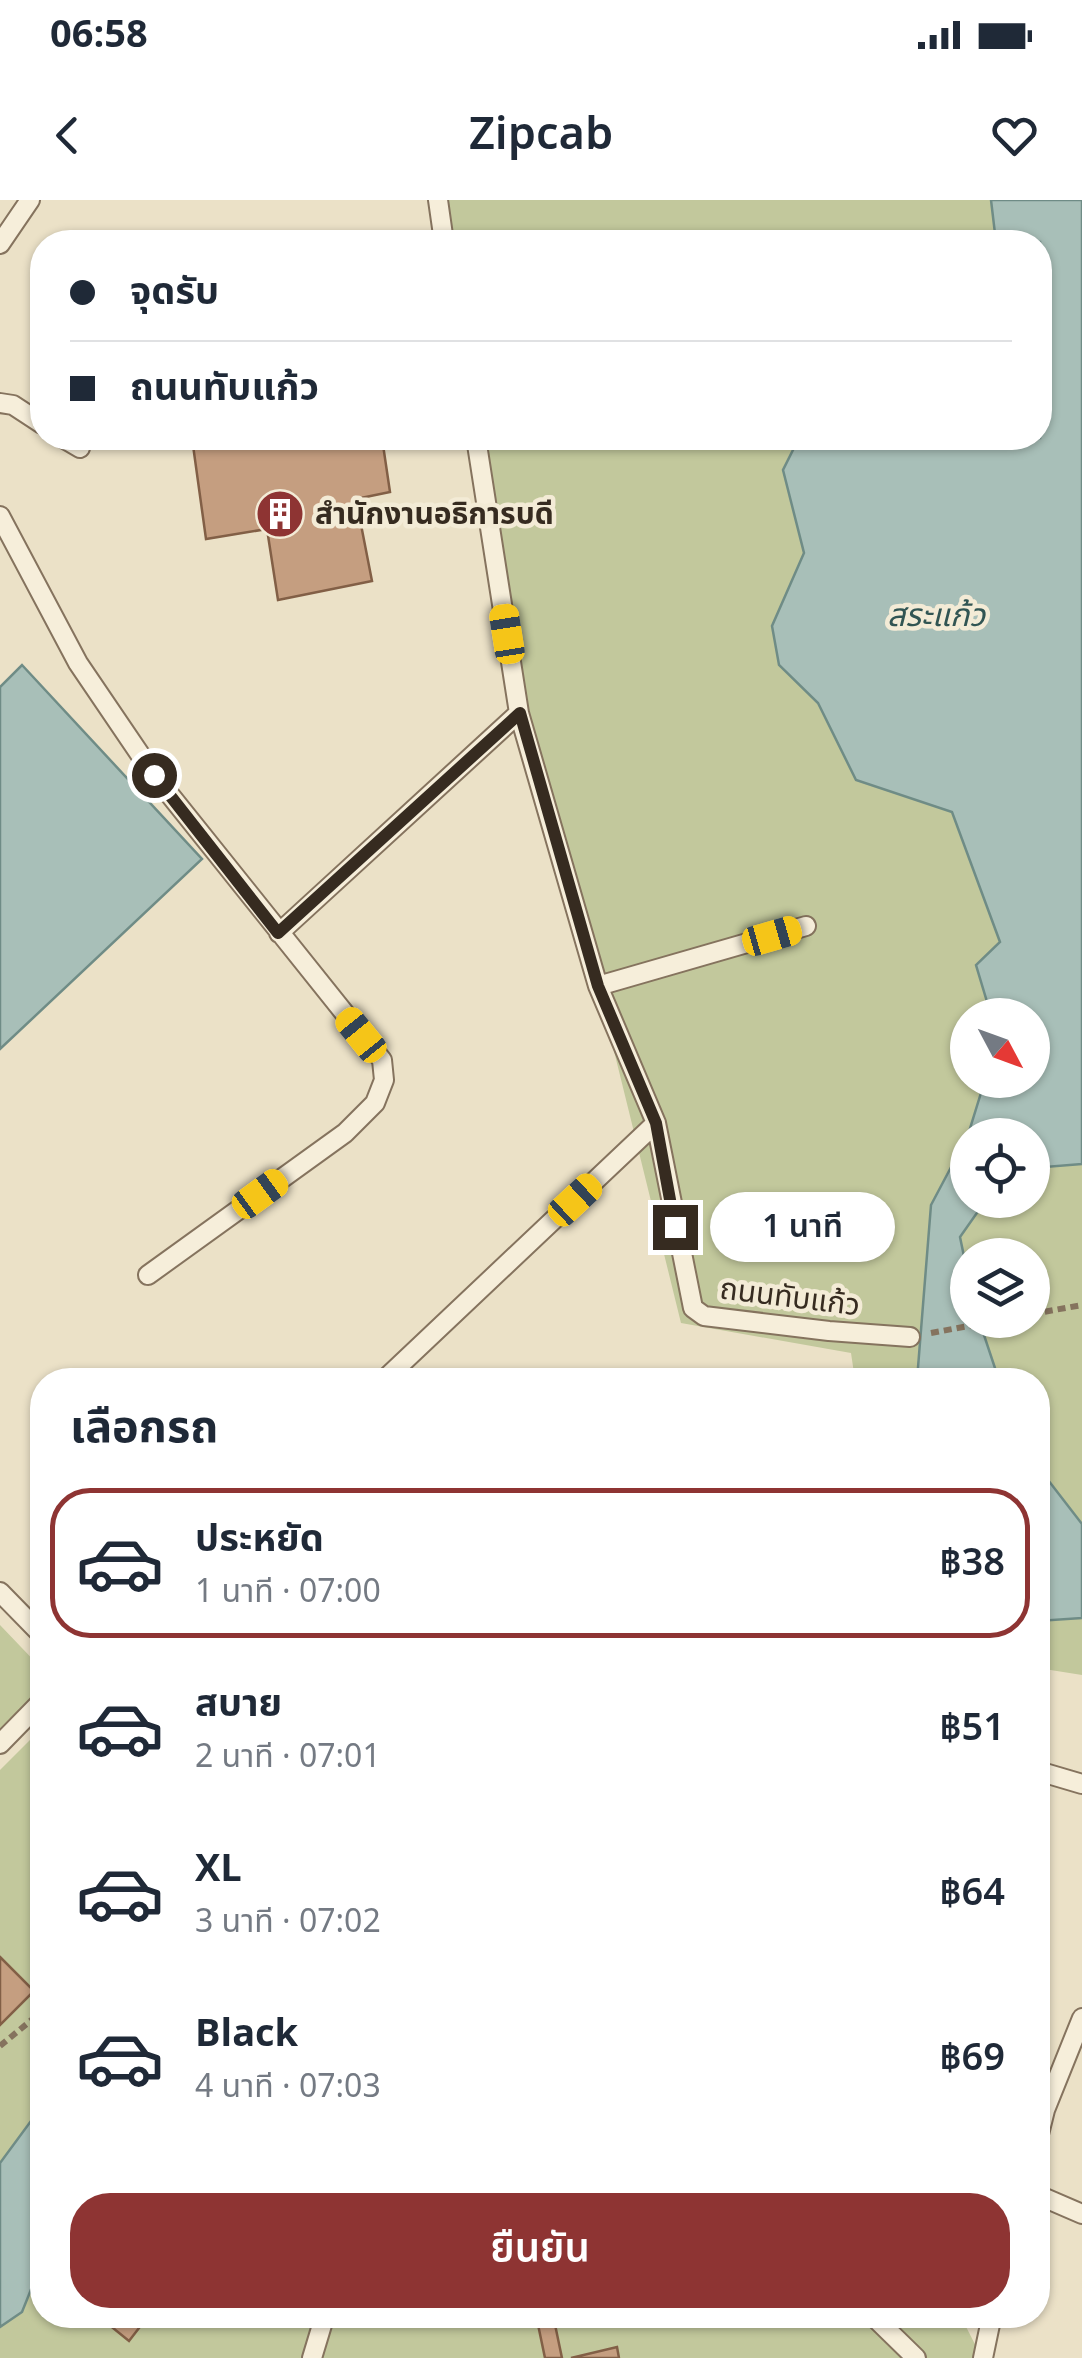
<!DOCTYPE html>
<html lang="th">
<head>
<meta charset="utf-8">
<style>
  body { margin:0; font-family:Georgia,"Noto Sans Thai",serif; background:#f2f2f3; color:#1f2937; height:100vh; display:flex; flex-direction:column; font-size:38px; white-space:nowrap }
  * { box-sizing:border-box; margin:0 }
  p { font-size:32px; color:#747a83 }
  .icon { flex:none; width:55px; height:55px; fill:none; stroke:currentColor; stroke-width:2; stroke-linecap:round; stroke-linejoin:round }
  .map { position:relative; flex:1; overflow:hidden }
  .drawer { position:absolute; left:30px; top:1168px; width:1020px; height:960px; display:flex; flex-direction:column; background:#fff; border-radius:40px; box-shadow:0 2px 8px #0004 }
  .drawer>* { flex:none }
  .hud { position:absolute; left:30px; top:30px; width:1022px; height:220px; border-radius:40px; box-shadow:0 2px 8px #0004; display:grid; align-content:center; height:220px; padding:0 40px; background:#fff }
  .needle { width:65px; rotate:131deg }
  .controls { position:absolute; left:950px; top:798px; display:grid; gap:20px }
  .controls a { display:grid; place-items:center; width:100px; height:100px; border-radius:50%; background:#fff; box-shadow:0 2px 8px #0004; font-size:50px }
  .end { position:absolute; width:45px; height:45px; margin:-22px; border:12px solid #362b20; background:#fff; box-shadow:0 0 0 5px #fff }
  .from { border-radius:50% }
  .bubble { position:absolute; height:70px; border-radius:35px; background:#fff; box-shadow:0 2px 8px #0004; font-size:32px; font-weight:600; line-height:70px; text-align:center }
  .car { position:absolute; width:30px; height:60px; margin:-30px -15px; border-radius:12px; box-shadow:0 0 8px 2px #0007; background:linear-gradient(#f5c518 24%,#345 0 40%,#f5c518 0 76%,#345 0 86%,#f5c518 0) }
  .hud b { display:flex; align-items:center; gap:35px; height:95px; font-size:38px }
  .hud b+b { border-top:2px solid #e0e1e3 }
  .hud i { width:25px; height:25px; background:#1f2937 }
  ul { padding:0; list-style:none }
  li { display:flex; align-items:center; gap:30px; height:150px; margin:0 20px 15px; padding:0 20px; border:5px solid transparent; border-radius:40px }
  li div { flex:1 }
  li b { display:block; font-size:38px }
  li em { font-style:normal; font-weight:600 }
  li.current { border-color:#8e3433 }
  li>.icon { width:90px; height:90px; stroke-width:1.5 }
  h2 { padding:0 40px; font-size:45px; line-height:120px }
  .cta { display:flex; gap:20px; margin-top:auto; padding:20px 40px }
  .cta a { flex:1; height:115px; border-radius:40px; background:#8e3433; color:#fff; font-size:40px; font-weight:600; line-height:115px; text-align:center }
  .status { display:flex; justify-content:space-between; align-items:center; height:70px; padding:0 50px; background:#fff; direction:ltr }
  .status svg { height:28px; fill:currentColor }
  header { display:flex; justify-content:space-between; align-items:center; height:130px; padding:0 40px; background:#fff; font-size:45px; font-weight:600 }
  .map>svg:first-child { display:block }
  .green { fill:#c2c89c; fill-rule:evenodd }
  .water { fill:#a8bfb8; stroke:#6f8c86; stroke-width:2.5 }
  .building { fill:#c59e80; stroke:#825f46; stroke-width:2.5 }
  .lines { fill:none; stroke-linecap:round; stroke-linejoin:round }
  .service-casing { stroke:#85735e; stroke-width:22 }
  .path { stroke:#85735e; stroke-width:6; stroke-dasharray:8 5; stroke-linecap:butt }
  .service { stroke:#f6eeda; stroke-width:18 }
  .route { stroke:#362b20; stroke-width:12 }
  .labels { text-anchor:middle; stroke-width:9; stroke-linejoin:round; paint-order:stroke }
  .poi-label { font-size:30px; font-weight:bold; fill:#362b20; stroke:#f3ebd6; text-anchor:start }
  .street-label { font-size:30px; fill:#362b20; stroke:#f3ebd6 }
  .water-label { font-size:32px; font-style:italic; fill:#315553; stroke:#f3ebd6 }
</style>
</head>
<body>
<div class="status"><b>06:58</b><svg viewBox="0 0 49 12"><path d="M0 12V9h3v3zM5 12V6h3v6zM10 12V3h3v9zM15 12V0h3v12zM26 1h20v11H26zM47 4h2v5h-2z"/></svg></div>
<header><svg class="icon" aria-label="back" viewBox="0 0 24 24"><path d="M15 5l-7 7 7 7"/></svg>Zipcab<svg class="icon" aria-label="heart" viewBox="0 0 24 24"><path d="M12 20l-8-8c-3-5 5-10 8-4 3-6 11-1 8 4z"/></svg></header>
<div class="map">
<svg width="1082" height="2158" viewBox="0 0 1082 2158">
  <rect width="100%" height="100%" fill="#ebe1c7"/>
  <path class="green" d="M438,0H1082V1475L1038,1468V1180H855L851,1153L681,1123L598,786L523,510L478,238H1040V42H445ZM968,815H1032V880H968ZM968,935H1032V1000H968ZM968,1055H1032V1120H968Z
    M0,1425L42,1469V1501L0,1547Z
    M42,1528V2115H960L982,2158H0V1570Z"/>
  <path class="water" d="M991,0H1082V964L1033,968L1032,935H968L985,880H1032V815H991L976,765L1000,742L952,612L856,580L818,503L779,465L772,426L804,353L783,270L799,238H1040V42H996Z
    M22,465L202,659L0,849V487Z
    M967,937L968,1000H986L960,1037L967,1071L968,1120H979L999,1180H917L931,1005Z
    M1038,1267L1082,1324V1418L1038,1421Z
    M42,1906V2062L22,2112L0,2127V1963Z"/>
  <path class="building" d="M192,238H382L390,292L356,299L372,381L278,400L267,329L206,339Z
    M0,1757L34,1791L0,1825Z
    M97,2115H149L129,2141Z
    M536,2115H553L562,2158H545Z
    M617,2147L619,2158H571Z"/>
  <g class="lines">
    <g class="service-casing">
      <path id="service" d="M438,0L444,42
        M0,44L30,0
        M0,203L13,205L42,224
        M63,238L80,248
        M476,238L519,513L598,786L656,923L693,1108L704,1116L829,1131L910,1137
        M0,316L78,463L154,575L382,860L384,880L375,903L345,933L148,1075
        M279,733L519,513
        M598,786L806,726
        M384,1180L656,923
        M0,1392L42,1435
        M0,1544L42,1501
        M1038,1571L1082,1584
        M1038,1938L1045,1910L1082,1818
        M1038,1995L1082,2014
        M872,2115L916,2158
        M312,2158L325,2115
        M983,2158L992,2115"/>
    </g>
    <path class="path" d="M1032,1114L1082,1105
      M931,1133L1001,1120
      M0,1846L40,1813L42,1807"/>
    <use href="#service" class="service"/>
  </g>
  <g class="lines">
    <path class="route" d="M154,575L278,733L520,513L598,786L656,923L675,1027"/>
  </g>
  <defs>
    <g id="building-disc" transform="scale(2.5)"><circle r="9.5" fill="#8e3433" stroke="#f3ebd6"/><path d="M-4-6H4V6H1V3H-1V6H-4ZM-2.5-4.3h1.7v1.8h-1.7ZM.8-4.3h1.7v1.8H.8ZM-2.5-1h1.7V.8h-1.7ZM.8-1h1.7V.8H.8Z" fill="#fff"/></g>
  </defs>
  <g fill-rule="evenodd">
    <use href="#building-disc" x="280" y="314"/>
  </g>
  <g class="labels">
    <g class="poi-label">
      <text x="315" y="324">สำนักงานอธิการบดี</text>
    </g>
    <g class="street-label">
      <text transform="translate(790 1097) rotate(7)" y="10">ถนนทับแก้ว</text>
    </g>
    <g class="water-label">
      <text x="936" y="426">สระแก้ว</text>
    </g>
  </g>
</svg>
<div class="controls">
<a><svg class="needle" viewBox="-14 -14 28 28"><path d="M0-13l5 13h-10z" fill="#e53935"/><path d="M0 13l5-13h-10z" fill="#747a83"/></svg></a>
<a><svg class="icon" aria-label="locate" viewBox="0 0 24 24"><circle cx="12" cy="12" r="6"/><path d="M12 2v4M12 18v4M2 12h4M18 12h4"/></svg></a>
<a><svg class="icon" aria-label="layers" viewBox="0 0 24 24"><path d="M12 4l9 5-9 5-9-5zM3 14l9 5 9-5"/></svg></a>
</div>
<i class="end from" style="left:154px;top:575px"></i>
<i class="end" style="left:675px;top:1027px"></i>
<div class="bubble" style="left:710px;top:992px;width:185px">1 นาที</div>
<i class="car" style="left:507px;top:434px;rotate:351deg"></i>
<i class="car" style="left:772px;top:736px;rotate:74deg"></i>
<i class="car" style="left:361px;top:835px;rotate:321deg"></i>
<i class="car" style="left:260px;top:994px;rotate:54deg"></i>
<i class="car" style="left:575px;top:1000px;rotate:47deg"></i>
<div class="hud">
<b><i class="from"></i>จุดรับ</b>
<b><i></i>ถนนทับแก้ว</b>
</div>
<section class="drawer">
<h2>เลือกรถ</h2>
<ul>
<li class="current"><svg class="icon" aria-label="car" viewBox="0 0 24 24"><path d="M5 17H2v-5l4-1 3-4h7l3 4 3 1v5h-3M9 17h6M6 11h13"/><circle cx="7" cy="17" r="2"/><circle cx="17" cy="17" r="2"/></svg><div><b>ประหยัด</b><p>1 นาที · 07:00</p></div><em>฿38</em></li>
<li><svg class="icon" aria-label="car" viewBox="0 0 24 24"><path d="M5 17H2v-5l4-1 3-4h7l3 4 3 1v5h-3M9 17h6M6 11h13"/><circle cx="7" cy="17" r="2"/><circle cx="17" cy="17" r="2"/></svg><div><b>สบาย</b><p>2 นาที · 07:01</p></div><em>฿51</em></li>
<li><svg class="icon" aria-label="car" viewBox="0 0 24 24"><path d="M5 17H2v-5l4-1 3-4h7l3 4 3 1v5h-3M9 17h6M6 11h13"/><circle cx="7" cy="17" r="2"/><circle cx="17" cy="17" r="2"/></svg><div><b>XL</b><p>3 นาที · 07:02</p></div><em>฿64</em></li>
<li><svg class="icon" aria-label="car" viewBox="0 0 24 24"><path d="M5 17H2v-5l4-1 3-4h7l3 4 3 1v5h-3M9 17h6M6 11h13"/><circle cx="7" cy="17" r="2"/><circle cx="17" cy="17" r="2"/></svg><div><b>Black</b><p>4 นาที · 07:03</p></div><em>฿69</em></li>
</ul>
<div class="cta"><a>ยืนยัน</a></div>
</section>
</div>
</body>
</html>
